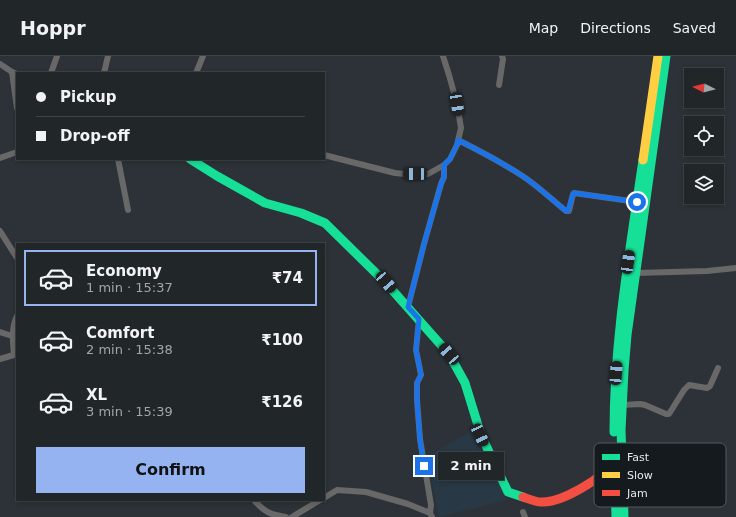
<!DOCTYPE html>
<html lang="en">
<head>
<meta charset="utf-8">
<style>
  body { margin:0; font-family:"DejaVu Sans",sans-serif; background:#2d3235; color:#f1f3f6; height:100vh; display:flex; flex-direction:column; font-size:15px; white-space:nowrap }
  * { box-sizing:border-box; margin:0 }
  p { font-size:13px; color:#a2a5a8 }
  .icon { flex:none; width:22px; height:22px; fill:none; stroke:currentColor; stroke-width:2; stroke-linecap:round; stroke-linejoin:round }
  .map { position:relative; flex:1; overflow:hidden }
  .panel { position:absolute; left:16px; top:187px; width:309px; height:258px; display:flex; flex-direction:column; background:#212629; border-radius:0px; box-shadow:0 2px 6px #0003,0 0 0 1px #3e4346 }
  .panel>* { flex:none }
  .guide { position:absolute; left:16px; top:16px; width:309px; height:88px; border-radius:0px; box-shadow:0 2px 6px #0003,0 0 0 1px #3e4346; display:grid; align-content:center; height:88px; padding:0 20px; background:#212629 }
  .needle { width:26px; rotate:276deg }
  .controls { position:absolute; left:684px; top:12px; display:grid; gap:8px }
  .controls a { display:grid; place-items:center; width:40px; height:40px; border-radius:0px; background:#212629; box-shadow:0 2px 6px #0003,0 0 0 1px #3e4346; font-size:20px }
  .end { position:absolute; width:18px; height:18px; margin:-9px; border:5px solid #1a73e8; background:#fff; box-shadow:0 0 0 2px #fff }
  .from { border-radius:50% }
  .bubble { position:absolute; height:28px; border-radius:0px; background:#212629; box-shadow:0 2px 6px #0003,0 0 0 1px #3e4346; font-size:13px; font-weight:700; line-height:28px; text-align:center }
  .car { position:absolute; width:12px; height:24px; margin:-12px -6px; border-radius:5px; box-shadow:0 0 3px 1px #0007; background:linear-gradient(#222 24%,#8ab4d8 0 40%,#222 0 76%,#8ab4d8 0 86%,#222 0) }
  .guide b { display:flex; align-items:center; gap:14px; height:38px; font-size:15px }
  .guide b+b { border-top:1px solid #3e4346 }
  .guide i { width:10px; height:10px; background:#f1f3f6 }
  ul { padding:7px 0 0; list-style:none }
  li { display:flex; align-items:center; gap:12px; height:56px; margin:0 8px 6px; padding:0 12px; border:2px solid transparent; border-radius:0px }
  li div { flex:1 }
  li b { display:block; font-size:15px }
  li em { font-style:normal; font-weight:700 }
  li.selected { border-color:#95b2f1 }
  li>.icon { width:36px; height:36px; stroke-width:1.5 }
  .cta { display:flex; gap:8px; margin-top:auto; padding:8px 20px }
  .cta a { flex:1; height:46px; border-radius:0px; background:#95b2f1; color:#111; font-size:16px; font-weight:700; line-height:46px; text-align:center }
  header { display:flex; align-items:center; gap:24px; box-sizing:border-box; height:56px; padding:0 20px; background:#212629; border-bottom:1px solid #3e4346 }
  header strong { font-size:19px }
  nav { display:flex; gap:22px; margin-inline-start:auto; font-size:14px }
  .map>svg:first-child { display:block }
  .built { fill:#283844 }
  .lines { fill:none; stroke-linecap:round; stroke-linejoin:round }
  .street { stroke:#686868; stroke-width:6 }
  .fast { stroke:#16e098; stroke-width:9 }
  .slow { stroke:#ffcf43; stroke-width:9 }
  .jam { stroke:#f24e42; stroke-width:9 }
  .route { stroke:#1a73e8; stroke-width:5 }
  .key { fill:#141a1e; stroke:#52585d; stroke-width:1 }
  .key-label { font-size:11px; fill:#e2eaf0 }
</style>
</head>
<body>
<header>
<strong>Hoppr</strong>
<nav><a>Map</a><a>Directions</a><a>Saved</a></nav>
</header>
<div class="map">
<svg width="736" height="461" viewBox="0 0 736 461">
  <rect width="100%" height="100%" fill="#2c3237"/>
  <path class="built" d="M473,374L507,444L439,461L427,400Z"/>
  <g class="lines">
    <path class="street" d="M0,8L12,16L17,18
      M12,16L17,52
      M51,17L57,0
      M104,17L108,0
      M196,17L203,0
      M499,29L503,3L502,0
      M458,84C480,95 501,106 521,119C537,129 551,143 566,155H569L573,138L574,137L637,146
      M324,99L395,117L405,118H428L444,109L450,103L457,89L461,72L457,48L449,19L443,0
      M0,102L17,96
      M118,103L128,154
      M0,175L17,202
      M636,217L707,215L736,212
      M408,251L424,188L441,128L444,121V109
      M419,263L416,294L421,319L417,327V344L420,383L431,449L430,457
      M0,276L12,280
      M14,299C13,286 11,272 17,260
      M0,303L17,298
      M622,349L640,348L645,349L666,358H669L684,334L689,329L707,332L710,330L718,312
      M324,442L337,434L366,436L408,448L430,457L432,461
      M254,444C264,456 271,459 286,461
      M523,456L525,461
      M292,461L320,444"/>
    <path class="fast" d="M190,103L217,120L265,147L301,157L325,167L386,227L449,298L465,327L481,379L508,436L523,441
      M614,376C614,284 630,194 643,104
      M614,396L616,461
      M624,461L621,374L624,315L627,279L666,0"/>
    <path class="slow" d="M643,104L658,0"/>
    <path class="jam" d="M523,441C529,443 535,446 541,446C557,447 581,433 593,425C600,420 606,414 614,411"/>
  </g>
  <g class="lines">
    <path class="route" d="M424,410L420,384L417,344V327L421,319L416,294L419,263L408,251L424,188L441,128L444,121V109L450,103L457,89L458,84C480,95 501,106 521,119C537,129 551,143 566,155H568L573,138L574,137L637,146"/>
  </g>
  <rect x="594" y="387" width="132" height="64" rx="6" class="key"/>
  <rect x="602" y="398" width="18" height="6" fill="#16e098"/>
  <rect x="602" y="416" width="18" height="6" fill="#ffcf43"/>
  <rect x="602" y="434" width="18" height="6" fill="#f24e42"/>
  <g class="key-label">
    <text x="627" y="405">Fast</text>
    <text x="627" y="423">Slow</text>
    <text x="627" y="441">Jam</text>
  </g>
</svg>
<div class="controls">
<a><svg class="needle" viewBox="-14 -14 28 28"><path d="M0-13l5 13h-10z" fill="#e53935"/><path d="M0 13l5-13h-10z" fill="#a2a5a8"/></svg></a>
<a><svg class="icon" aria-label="locate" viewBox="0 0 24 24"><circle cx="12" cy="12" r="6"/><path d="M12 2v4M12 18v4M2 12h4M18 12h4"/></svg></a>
<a><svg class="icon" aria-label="layers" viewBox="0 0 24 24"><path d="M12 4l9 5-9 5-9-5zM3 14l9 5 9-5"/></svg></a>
</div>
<i class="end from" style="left:637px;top:146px"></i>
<i class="end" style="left:424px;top:410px"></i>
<div class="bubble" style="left:438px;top:396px;width:66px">2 min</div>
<i class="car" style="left:457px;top:48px;rotate:171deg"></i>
<i class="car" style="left:415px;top:118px;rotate:269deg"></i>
<i class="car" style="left:628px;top:206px;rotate:8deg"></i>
<i class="car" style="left:386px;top:226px;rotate:139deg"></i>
<i class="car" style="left:449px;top:298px;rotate:319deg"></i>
<i class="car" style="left:616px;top:317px;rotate:4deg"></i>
<i class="car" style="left:480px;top:379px;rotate:155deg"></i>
<div class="guide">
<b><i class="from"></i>Pickup</b>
<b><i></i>Drop-off</b>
</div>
<section class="panel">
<ul>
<li class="selected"><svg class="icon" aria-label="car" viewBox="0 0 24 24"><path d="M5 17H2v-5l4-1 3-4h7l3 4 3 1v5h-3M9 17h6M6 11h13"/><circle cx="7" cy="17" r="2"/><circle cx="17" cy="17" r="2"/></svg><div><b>Economy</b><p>1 min · 15:37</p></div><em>₹74</em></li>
<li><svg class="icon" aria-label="car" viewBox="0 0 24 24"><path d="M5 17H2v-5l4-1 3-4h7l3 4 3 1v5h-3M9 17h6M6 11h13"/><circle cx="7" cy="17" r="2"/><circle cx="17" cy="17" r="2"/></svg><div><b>Comfort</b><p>2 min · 15:38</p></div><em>₹100</em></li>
<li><svg class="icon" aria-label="car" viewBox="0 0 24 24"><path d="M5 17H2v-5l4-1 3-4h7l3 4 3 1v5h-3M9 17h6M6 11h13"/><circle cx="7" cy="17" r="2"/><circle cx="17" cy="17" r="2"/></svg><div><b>XL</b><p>3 min · 15:39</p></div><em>₹126</em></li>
</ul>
<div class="cta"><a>Confirm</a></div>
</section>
</div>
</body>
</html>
